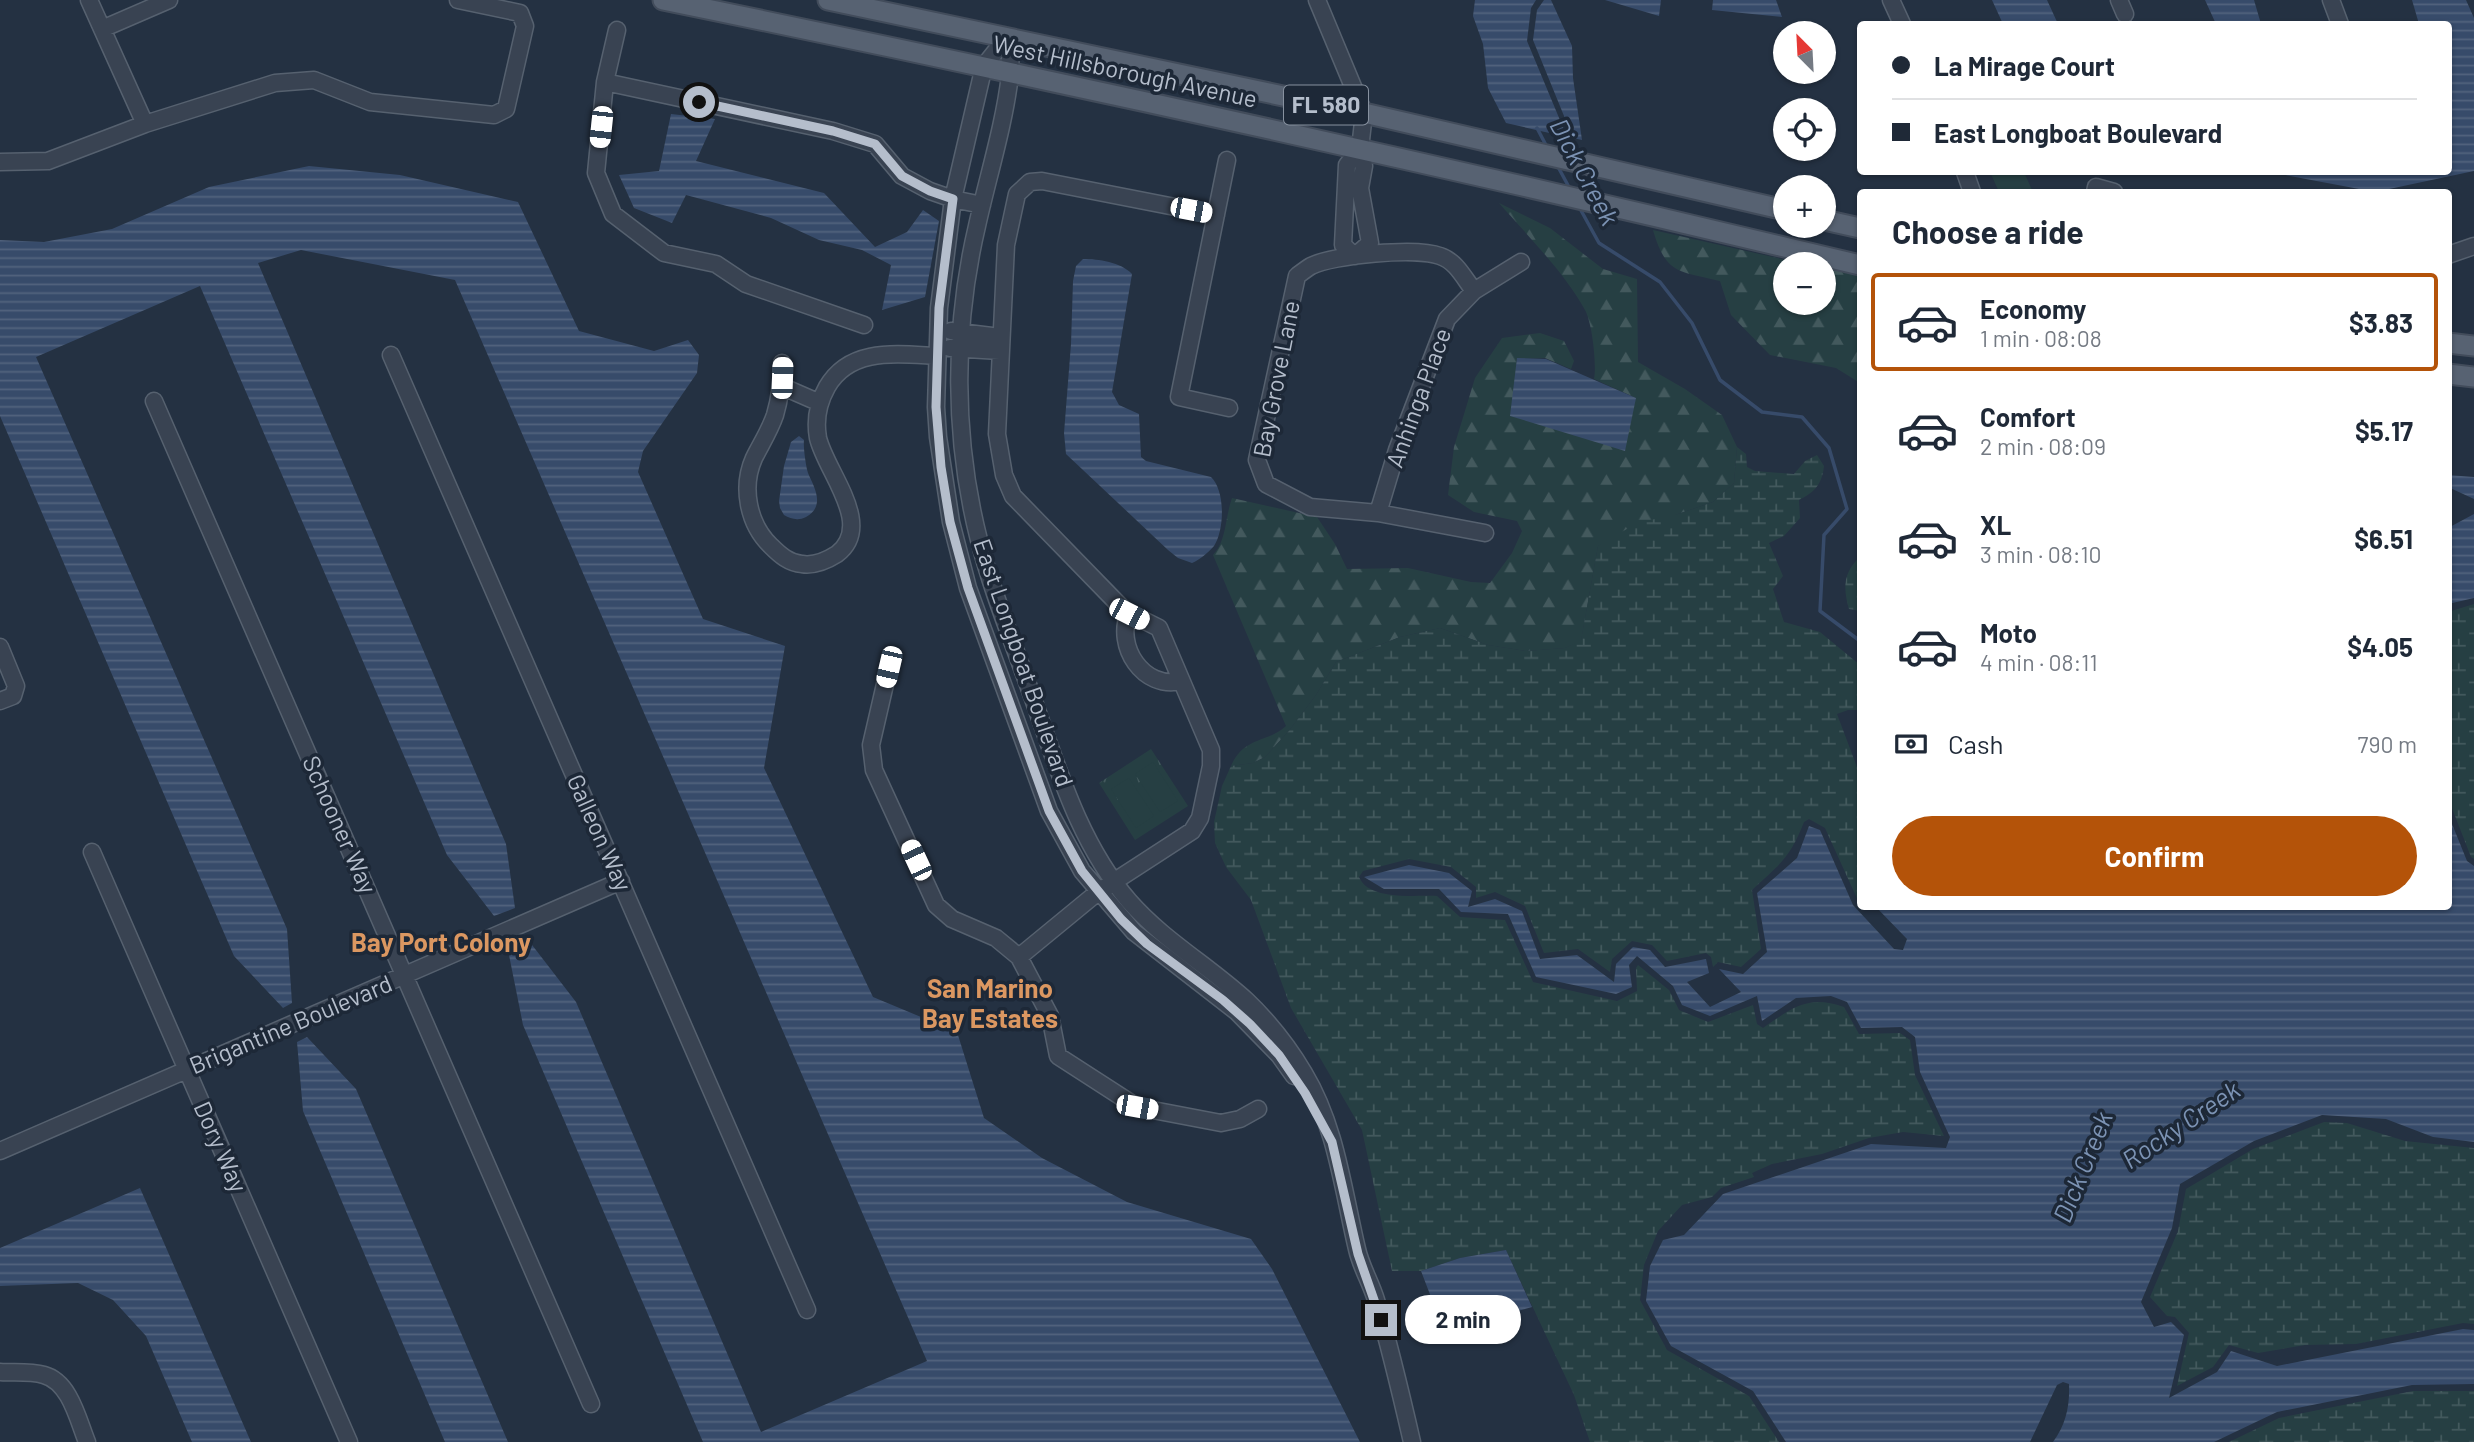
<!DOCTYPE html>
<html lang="en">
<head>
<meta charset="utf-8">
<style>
  body { margin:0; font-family:Barlow,sans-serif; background:#f2f2f3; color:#1f2937; height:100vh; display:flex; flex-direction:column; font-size:26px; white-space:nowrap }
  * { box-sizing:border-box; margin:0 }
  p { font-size:23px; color:#747a83 }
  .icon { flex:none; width:38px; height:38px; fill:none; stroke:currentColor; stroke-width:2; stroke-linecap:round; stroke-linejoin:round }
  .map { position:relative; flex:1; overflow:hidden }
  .panel { position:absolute; left:1857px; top:189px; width:595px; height:721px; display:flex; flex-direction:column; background:#fff; border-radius:7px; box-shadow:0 2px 5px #0004 }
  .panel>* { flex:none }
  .banner { position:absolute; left:1857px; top:21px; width:595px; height:154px; border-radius:7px; box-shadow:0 2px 5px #0004; display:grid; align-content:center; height:154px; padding:0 35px; background:#fff }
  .needle { width:46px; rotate:336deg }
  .buttons { position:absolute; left:1773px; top:21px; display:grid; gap:14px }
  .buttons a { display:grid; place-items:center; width:63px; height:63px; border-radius:50%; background:#fff; box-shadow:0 2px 5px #0004; font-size:35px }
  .end { position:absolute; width:32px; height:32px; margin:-16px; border:9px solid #b5becc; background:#111; box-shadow:0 0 0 4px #111 }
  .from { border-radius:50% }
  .bubble { position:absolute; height:49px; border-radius:24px; background:#fff; box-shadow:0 2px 5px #0004; font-size:23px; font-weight:700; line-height:49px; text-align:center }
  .car { position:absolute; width:21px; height:42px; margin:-21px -10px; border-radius:9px; box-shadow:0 0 5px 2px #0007; background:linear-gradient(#fff 24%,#345 0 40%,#fff 0 76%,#345 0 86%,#fff 0) }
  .banner b { display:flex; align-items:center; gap:24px; height:66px; font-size:26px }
  .banner b+b { border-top:2px solid #e0e1e3 }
  .banner i { width:18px; height:18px; background:#1f2937 }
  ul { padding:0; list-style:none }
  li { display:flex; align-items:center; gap:21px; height:98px; margin:0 14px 10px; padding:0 21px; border:4px solid transparent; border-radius:7px }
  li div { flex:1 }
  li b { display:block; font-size:26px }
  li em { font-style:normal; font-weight:700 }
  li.active { border-color:#b45309 }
  li>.icon { width:63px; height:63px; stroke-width:1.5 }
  h2 { padding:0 35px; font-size:32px; line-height:84px }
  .pay { display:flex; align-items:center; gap:18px; height:77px; padding:0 35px; font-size:26px }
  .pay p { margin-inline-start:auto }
  .action { display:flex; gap:14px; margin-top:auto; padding:14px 35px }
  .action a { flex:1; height:80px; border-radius:42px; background:#b45309; color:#fff; font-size:28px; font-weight:700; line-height:80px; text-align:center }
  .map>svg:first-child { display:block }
  .forest { fill:url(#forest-firs) }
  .wetland { fill:url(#wetland-marsh) }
  .park { fill:url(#park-tufts) }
  .garden { fill:#263f43 }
  .water { fill:url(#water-rules) }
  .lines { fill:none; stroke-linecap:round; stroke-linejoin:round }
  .stream { stroke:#374b6a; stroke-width:3.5 }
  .minor-casing { stroke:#56616f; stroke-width:19 }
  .major-casing { stroke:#424c5b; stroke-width:23 }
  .minor { stroke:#394352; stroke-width:16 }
  .major { stroke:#576272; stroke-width:19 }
  .route { stroke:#b5becc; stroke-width:9 }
  .labels { text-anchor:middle; stroke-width:7; stroke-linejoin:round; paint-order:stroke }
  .shield { fill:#1d2837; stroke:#87919f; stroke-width:2 }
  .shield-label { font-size:23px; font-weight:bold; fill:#b5becc }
  .street-label { font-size:24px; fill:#b5becc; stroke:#1d2837 }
  .water-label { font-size:26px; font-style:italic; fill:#7c93b4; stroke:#1d2837 }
  .neighbourhood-label { font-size:26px; font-weight:bold; fill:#db9761; stroke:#1d2837 }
</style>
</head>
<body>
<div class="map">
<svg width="2474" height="1442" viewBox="0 0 2474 1442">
  <defs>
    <pattern id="forest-firs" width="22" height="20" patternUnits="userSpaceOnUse" patternTransform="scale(1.75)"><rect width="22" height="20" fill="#263f43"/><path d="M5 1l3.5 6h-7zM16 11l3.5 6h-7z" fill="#43595d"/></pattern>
    <pattern id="wetland-marsh" width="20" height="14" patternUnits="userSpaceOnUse" patternTransform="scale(1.75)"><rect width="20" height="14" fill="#263f43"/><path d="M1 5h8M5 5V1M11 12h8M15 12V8" fill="none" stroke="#43595d"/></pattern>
    <pattern id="park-tufts" width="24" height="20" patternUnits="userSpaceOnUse" patternTransform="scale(1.75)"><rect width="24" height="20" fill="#263f43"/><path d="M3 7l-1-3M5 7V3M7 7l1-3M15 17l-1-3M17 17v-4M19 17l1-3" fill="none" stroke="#43595d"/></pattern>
    <pattern id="water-rules" width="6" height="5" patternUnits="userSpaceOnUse" patternTransform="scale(1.75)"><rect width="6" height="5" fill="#374b6a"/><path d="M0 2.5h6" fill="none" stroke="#52637e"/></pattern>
  </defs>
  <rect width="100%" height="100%" fill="#243142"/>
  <path class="forest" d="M1499,203L1550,228L1603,269L1637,279L1638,362L1685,389L1722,415L1737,447L1734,483L1713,502L1678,514L1598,546L1581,641L1565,648L1526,651L1488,645L1440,628L1400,637L1336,662L1316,695L1288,732L1265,757L1253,763L1231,766C1244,736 1268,743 1286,726L1213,555C1227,540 1225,517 1232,498L1317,517L1335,544L1347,569L1408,568L1471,582L1490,583L1512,553L1522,531L1517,521L1474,512L1448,495L1454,447L1475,378L1502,338L1540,333L1564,341L1574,361L1571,369L1545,358L1517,359L1516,371L1636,398L1594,379C1597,365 1592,322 1585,310C1565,273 1526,234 1499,203Z
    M1653,230L1804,264H1785V303H1824V268L1860,275V383L1836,368L1770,355L1731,315L1720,281C1679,271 1666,275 1653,230Z"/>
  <path class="wetland" d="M1737,447L1746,454L1747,467L1755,471L1794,474L1805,461L1817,455L1824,466C1822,484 1815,492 1799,500L1800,518L1784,536L1769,543L1783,576L1773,589L1784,622L1820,632L1860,665V710H1848L1837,714L1860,775V905L1825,828L1809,819L1804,822C1790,858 1780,864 1752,890L1761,949L1741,967L1718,962L1713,967L1711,957L1706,953L1667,961L1652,945L1632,941L1612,959L1610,972L1578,949L1544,953L1525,906L1495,892L1476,898V887L1451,867L1409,859L1363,871L1359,877C1369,901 1415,895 1437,896L1460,917L1505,920L1533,982L1617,1001L1637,991L1636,968L1638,965L1669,990L1679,1010L1708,1022L1753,1005L1757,1024L1763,1028C1792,1008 1808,994 1844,1007L1859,1034L1900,1033L1910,1040L1915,1075L1944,1136L1903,1132L1869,1138L1822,1154L1772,1164L1752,1173L1754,1177L1721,1188L1712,1197L1682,1205L1658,1231L1644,1265L1640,1300L1667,1350L1749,1396L1779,1442H1590L1574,1395L1506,1250L1460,1258L1421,1271H1392L1362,1130L1291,1008L1251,900L1226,867L1215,843L1214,822L1222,786L1231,766L1253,763L1265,757L1288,732L1316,695L1336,662L1400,637L1440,628L1488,645L1526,651L1565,648L1581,640L1598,546L1637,523L1678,514L1713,502L1734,483Z
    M1860,557V611L1849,609C1843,589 1843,572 1860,557Z
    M2474,604V859L2471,857L2448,798V612Z
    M2324,1122L2347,1123L2405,1141L2474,1148V1324L2463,1323L2356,1344L2305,1345L2258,1353L2229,1345L2213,1367L2177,1386L2189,1333L2175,1317L2167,1316L2150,1297L2178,1231L2186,1189L2253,1149Z
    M2413,1391H2474V1442H2229L2279,1418Z"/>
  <path class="park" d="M1151,749L1188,806L1135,840L1099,783Z"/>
  <path class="garden" d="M1990,172H2024L2033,192H1999Z
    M1153,762L1178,801L1160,812L1135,774Z
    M1129,778L1154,816L1136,828L1111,789Z"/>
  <path class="water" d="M1475,0H1536L1531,8L1527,41L1567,137L1506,123L1488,88L1483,44L1473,16Z
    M1544,0H1551L1572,46L1573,78L1582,140L1573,138L1533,40L1537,10Z
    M1605,0H1661L1659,16Z
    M1713,0H1776L1782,17L1712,10Z
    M1992,0H2047L2058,24H2003Z
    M2205,0H2254L2261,24H2216Z
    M2412,0H2466L2474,18V171L2375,192L2269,172H2448V24H2419Z
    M671,114L715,119L696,161L824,193L875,247L907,232L923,210L939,221L925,297L882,310L891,265L862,250L819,240L771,218L686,195L672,223L634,208L619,175L659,171Z
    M309,166L400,175L518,202L579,331L654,351L688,340L699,355L697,373L643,451L638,472L703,619L785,646L764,768L873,997L957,1032L984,1118L1042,1158L1127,1202L1251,1239L1272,1269L1360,1442H703L523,1025L508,950L529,941L576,1002L761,1432L927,1361L455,280L301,250L258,263L506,844L515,908L494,916L447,855L200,286L36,357L287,929L292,1003L283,1008L234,956L0,416V240L44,242L112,229L209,187Z
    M1083,259C1098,259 1121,262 1132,274L1112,392L1119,405L1139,414L1141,457L1146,461L1211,477C1225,490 1225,529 1214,546C1209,552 1199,560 1192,563L1178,558L1168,550L1066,454L1064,433L1071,344L1073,281L1076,266Z
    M1517,358L1546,359L1636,398L1625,451L1510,416Z
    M799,436L804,440C803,447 806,467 808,473C814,487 826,506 806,517C798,521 791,519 784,515L780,508L779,501L784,466L791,442Z
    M2448,475L2474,477V499L2448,487Z
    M2474,514V598L2448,604V528Z
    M2448,814L2467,861L2474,866V1142L2433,1137L2386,1119L2322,1115L2254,1141L2180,1184L2172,1228L2141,1302L2154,1327L2171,1322L2184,1335L2169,1398L2217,1372L2231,1351L2277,1366L2463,1329L2474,1330V1384L2412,1385L2277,1412L2214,1442H2053C2066,1425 2070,1405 2069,1384L2063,1382L2057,1385L2030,1442H1786L1753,1391L1671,1346L1646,1301L1650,1266L1663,1240L1684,1235L1723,1194L1871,1144L1946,1148L1950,1137L1920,1072L1915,1037L1902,1027L1861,1028L1847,1002L1831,996L1796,998L1762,1021L1757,996L1710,1016L1682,1005L1673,986L1637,956L1629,965L1632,987L1616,994L1536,977L1508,914L1461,912L1439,889H1384L1364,877L1409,865L1449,873L1472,891L1468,907L1495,899L1522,911L1540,959L1577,955L1614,982L1616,964L1633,947L1650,950L1665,967L1706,959L1709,973L1687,982L1710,1007L1741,992L1719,969L1743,974L1767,952L1757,893L1797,858L1809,826L1820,830L1853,905L1894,949L1903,950L1907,939L1876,907L2448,906Z
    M307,1037L356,1089L508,1442H445L303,1111L297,1042Z
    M140,1188L251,1442H192L146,1336L113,1300L78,1283L0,1286V1248Z
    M1506,1250L1532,1307L1444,1331L1421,1271L1460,1258Z"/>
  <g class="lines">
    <path class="stream" d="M1537,128L1548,149
      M1557,165L1570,189
      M1578,205L1599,243L1660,282L1692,323L1720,380L1762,412L1802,417L1829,448L1847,509L1824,535L1820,611L1860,641"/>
    <g class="minor-casing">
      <path id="minor" d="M89,0L145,124
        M1317,0L1364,113L1360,149L1364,166L1360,188L1370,243L1355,256
        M1891,0L1902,24
        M2119,0L2125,14
        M2331,0L2340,24
        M102,29L169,0
        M617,30L605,82L596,173L613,214L664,253L716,264L746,284L864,325
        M1007,37C1009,50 1012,63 1010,75C1004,126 988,176 977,226C953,328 953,438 979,540C992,592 1013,642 1031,693C1057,765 1078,842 1129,901C1163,940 1209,966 1247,1001C1269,1022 1288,1046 1304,1073C1336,1126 1343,1190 1357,1249C1361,1267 1371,1283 1376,1300C1390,1347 1401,1394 1412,1442
        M1007,37L984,66L953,199L939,308L936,407L938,437L951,522L968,588L1049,811L1082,871L1134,932L1237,1012L1279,1055L1294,1076
        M605,82L833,131L875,144L902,176L930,191L953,199L982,205
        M1227,160L1179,397L1229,408
        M0,162L48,161L145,124L275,83L314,80L370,102L494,115L506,109L525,26L520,13L458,0
        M1965,172L1972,192
        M2095,192L2096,187L2114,192
        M2448,255L2474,246
        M1354,256L1343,245L1347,165L1360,149
        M1474,291C1464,278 1456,261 1440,256C1417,247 1333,255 1311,266C1306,269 1301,273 1297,276L1257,460L1266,484L1310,507L1378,513L1485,533
        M951,331L1000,337
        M950,348L1000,351
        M391,355L807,1310
        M782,363C782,381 780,398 775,415C770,430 761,444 754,458C741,487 748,524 771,546C780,555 789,563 802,564C815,566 826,561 837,554C875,525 826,472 818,438C815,421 818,403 827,387C850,347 897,354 937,356
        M781,386L820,403
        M154,401L591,1404
        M1378,513L1397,450L1447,319L1474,291L1521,262
        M1129,613C1115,646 1143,690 1181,681
        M0,647L16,686L13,696L0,701
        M889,667L871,745L874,770L936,905L952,919L996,938L1019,957L1050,1016L1058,1056L1137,1107L1221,1123L1240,1119L1258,1109
        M92,852L349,1442
        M1019,957L1098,892L1192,831L1200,818L1211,766V750L1159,628L1125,611L1013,496L1004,475L997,434L1006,245L1017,194L1030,182L1042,181L1216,215
        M0,1151L621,881
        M0,1372C14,1373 30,1371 44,1375C70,1382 78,1420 87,1442"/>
    </g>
    <g class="major-casing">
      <path id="major" d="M663,0C1064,82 1463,170 1860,265
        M828,0L1364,113L1785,210
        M1824,220L1860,228
        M2448,343L2474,346
        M2448,374L2474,377"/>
    </g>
    <use href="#minor" class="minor"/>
    <use href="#major" class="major"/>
  </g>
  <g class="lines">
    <path class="route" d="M699,102L833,131L875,144L902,176L930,191L953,199L939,308L936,407L941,467L950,522L968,588L1049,811L1082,871L1121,919L1147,944L1223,1000L1250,1024L1279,1055L1305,1093L1332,1142L1358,1254L1381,1320"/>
  </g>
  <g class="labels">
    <rect class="shield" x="1284" y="85.5" width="84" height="39" rx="5"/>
    <g class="shield-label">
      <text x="1326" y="113">FL 580</text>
    </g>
    <g class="street-label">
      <text transform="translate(1125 72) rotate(12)" y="8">West Hillsborough Avenue</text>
      <text transform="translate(1277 379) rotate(-79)" y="8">Bay Grove Lane</text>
      <text transform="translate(1419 398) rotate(-70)" y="8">Anhinga Place</text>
      <text transform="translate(1023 663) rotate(71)" y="8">East Longboat Boulevard</text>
      <text transform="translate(339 825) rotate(66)" y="8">Schooner Way</text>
      <text transform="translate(599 833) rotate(66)" y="8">Galleon Way</text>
      <text transform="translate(291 1025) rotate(-23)" y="8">Brigantine Boulevard</text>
      <text transform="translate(220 1147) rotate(66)" y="8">Dory Way</text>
    </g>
    <g class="water-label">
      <text transform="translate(1584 172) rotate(62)" y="9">Dick Creek</text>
      <text transform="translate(2181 1125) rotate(-34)" y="9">Rocky Creek</text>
      <text transform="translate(2083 1167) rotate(-68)" y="9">Dick Creek</text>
    </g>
    <g class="neighbourhood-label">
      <text x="441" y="952">Bay Port Colony</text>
      <text x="990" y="998">San Marino<tspan x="990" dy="30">Bay Estates</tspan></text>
    </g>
  </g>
</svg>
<div class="buttons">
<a><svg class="needle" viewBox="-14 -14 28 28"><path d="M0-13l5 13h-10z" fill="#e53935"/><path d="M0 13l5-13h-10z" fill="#747a83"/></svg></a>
<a><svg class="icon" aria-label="locate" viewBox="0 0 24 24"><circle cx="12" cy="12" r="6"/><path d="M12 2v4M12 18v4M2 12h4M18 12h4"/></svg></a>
<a>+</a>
<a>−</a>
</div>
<i class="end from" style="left:699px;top:102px"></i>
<i class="end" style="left:1381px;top:1320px"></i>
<div class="bubble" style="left:1405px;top:1295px;width:116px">2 min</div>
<i class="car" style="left:601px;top:127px;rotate:186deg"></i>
<i class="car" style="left:1191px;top:210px;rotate:101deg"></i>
<i class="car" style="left:782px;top:378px;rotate:2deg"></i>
<i class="car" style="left:1129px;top:614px;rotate:117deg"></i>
<i class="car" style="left:889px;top:667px;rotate:193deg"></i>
<i class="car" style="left:916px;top:860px;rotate:335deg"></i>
<i class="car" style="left:1137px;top:1107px;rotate:100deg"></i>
<div class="banner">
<b><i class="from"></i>La Mirage Court</b>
<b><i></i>East Longboat Boulevard</b>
</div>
<section class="panel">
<h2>Choose a ride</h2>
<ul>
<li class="active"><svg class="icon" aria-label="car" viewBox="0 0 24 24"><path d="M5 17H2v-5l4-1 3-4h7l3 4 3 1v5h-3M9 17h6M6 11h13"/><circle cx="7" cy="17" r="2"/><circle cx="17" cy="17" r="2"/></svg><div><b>Economy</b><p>1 min · 08:08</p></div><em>$3.83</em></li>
<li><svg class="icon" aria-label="car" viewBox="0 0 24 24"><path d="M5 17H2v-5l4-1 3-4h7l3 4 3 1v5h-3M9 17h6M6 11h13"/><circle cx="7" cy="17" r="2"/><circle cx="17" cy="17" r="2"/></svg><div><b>Comfort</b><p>2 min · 08:09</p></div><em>$5.17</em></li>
<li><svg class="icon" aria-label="car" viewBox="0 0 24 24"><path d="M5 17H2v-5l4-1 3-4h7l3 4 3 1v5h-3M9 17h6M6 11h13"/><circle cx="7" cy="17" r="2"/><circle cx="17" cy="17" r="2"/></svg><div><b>XL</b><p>3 min · 08:10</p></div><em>$6.51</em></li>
<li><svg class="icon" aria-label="car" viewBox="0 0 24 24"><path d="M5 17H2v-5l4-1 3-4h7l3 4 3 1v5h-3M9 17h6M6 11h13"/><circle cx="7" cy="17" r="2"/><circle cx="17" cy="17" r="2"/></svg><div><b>Moto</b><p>4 min · 08:11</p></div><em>$4.05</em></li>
</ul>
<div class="pay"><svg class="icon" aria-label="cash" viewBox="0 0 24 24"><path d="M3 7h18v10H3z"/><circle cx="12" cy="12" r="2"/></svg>Cash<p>790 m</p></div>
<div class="action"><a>Confirm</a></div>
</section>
</div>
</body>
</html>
